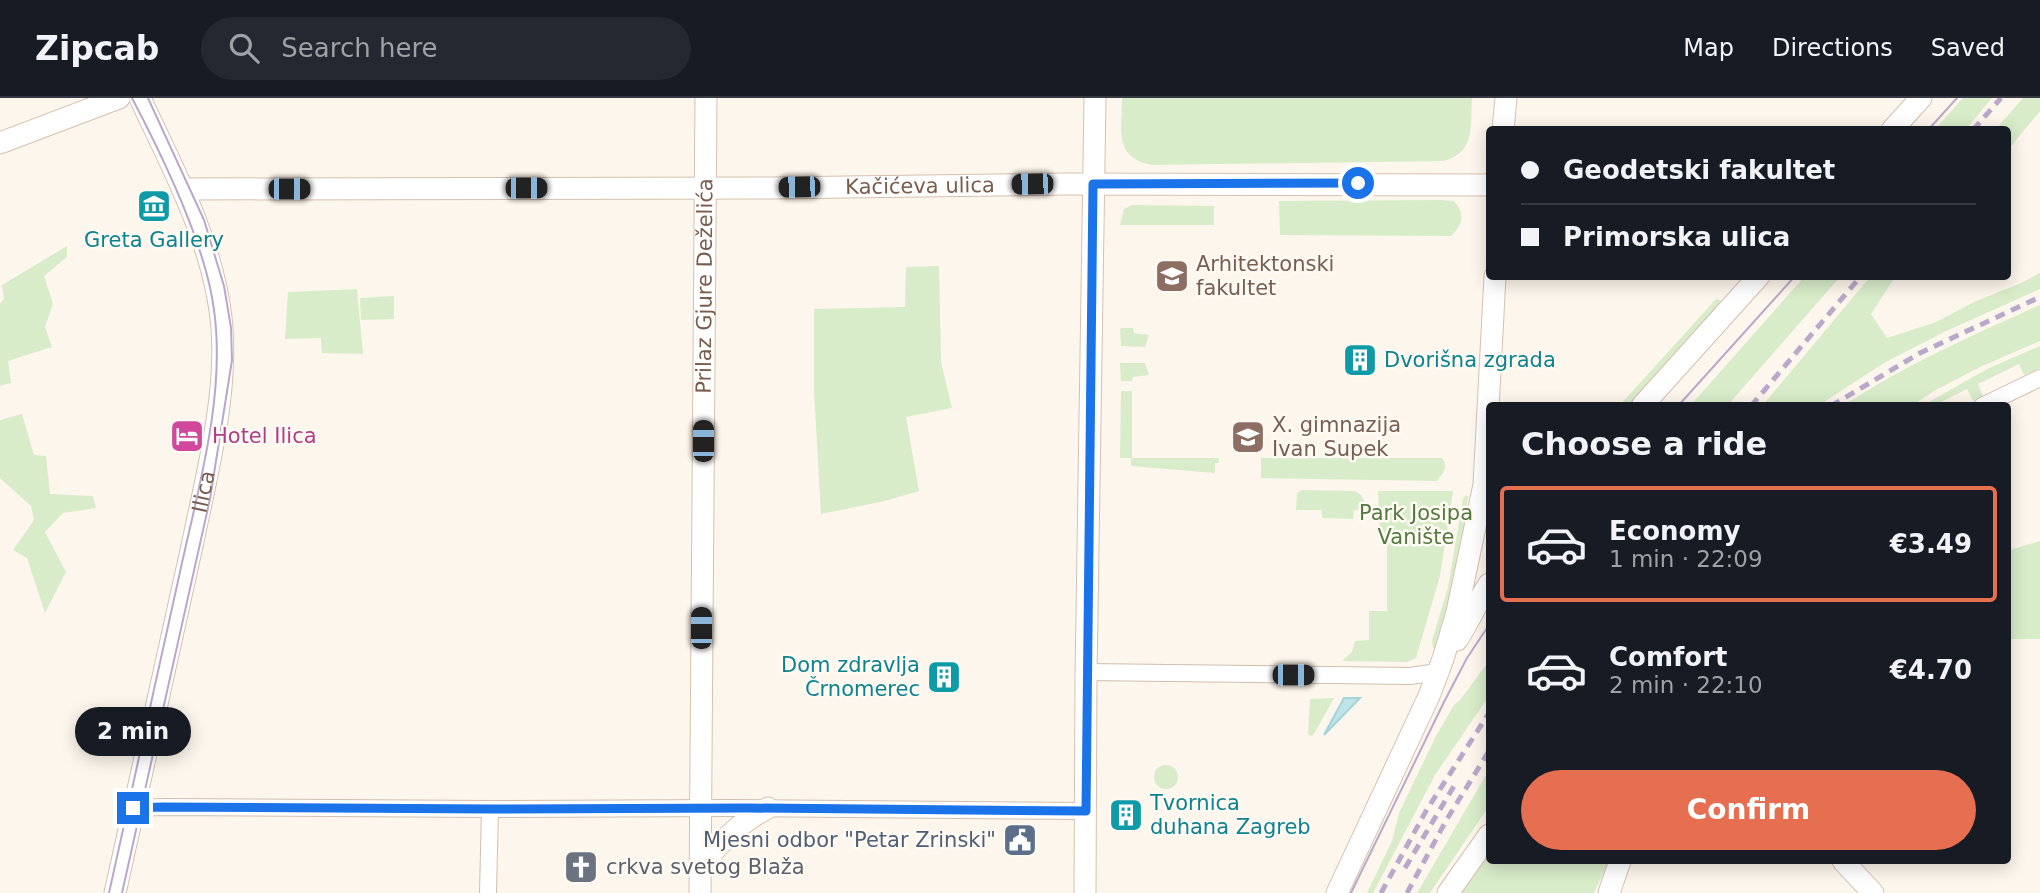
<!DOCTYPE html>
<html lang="en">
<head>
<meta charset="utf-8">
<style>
  body { margin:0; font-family:"DejaVu Sans",sans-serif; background:#242831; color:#f1f3f6; height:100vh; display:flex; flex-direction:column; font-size:26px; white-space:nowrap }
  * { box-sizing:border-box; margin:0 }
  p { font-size:23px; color:#9ea1a6 }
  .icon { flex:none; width:38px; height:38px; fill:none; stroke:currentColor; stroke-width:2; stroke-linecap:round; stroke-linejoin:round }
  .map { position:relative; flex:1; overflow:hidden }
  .drawer { position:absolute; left:1486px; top:304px; width:525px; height:462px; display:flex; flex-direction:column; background:#171b24; border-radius:7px; box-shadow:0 4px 18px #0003 }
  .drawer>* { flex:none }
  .hud { position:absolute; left:1486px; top:28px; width:525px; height:154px; border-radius:7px; box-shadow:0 4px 18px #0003; display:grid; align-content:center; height:154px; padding:0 35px; background:#171b24 }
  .end { position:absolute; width:32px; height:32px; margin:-16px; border:9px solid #1a73e8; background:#fff; box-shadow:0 0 0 4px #fff }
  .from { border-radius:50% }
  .bubble { position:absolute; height:49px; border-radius:24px; background:#171b24; box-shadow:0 4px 18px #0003; font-size:23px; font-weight:700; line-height:49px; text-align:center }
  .car { position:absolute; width:21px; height:42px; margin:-21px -10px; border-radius:9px; box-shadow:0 0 5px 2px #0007; background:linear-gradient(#222 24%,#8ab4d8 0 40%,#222 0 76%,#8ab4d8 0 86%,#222 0) }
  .hud b { display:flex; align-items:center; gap:24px; height:66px; font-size:26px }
  .hud b+b { border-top:2px solid #363941 }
  .hud i { width:18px; height:18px; background:#f1f3f6 }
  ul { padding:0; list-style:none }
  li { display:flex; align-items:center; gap:21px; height:116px; margin:0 14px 10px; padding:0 21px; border:4px solid transparent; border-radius:7px }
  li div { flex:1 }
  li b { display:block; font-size:26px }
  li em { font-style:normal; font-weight:700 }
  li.selected { border-color:#e76f51 }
  li>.icon { width:63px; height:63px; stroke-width:1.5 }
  h2 { padding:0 35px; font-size:32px; line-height:84px }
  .primary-button { display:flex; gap:14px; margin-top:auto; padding:14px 35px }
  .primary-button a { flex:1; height:80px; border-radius:42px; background:#e76f51; color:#fff; font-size:28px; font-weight:700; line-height:80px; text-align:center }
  header { display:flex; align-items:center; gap:42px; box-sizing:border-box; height:98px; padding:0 35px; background:#171b24; border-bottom:2px solid #363941 }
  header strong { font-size:33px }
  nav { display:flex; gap:38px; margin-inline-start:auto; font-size:24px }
  .search { width:490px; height:63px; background:#242831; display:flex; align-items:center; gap:18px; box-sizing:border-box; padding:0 24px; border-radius:38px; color:#9ea1a6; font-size:26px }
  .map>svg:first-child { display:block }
  .green { fill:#d8ecc9 }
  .water { fill:#bfe3e8; stroke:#a5d3da; stroke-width:2 }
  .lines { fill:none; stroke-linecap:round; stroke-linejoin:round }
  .street-casing { stroke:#d1beb0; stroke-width:18 }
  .secondary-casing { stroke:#d6c0b0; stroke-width:23 }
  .street { stroke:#fff; stroke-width:16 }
  .secondary { stroke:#fff; stroke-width:21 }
  .tram { stroke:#b9a8c9; stroke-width:2 }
  .rail { stroke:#b9a8c9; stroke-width:5; stroke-dasharray:10 7; stroke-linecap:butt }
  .route { stroke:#1a73e8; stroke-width:9 }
  .labels { text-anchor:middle; stroke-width:5; stroke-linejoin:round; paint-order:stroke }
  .street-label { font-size:21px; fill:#7a5c4d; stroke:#fffaf3 }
  .culture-label { font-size:21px; fill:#0d838f; stroke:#fffaf3; text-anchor:start }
  .education-label { font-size:21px; fill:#785e54; stroke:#fffaf3; text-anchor:start }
  .hotel-label { font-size:21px; fill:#b23c85; stroke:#fffaf3; text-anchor:start }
  .park-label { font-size:21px; fill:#537a41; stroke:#fffaf3 }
  .service-label { font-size:21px; fill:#4e5e75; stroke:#fffaf3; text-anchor:end }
  .worship-label { font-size:21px; fill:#5b616d; stroke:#fffaf3; text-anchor:start }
</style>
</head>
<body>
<header>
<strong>Zipcab</strong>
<div class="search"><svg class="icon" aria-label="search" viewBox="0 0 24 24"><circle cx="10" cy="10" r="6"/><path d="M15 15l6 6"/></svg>Search here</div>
<nav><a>Map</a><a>Directions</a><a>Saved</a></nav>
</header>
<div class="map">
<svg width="2040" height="795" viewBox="0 0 2040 795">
  <rect width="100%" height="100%" fill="#fdf6ec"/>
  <path class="green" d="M1122,0H1472C1470,28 1476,54 1444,63L1152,67C1113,59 1122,32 1122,0Z
    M1963,0H1992L1966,31H1935Z
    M2023,0H2040V13L2007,53V32L1996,31Z
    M1440,102L1454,103C1465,115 1463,127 1451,138L1280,137L1279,103Z
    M1132,107L1214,108V127H1120L1124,111Z
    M67,148V159L44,178L53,206L45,229L52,249L8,263L11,285L0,288V206L4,201L2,187Z
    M939,168L941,264L952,310L906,319L919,393L885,403L821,416L814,293V211L905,209L906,169Z
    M2040,175V191L1944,234L1884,265L1818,308H1762L1870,179H1895L1871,216L1887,240L1936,224L1974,204L2021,185Z
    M1805,178L1840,179L1727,308H1690Z
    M357,191L363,256L322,255L321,240L285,241L288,194Z
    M394,198V221L361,222L360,200Z
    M1716,201L1725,204L1631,308H1619Z
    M2040,207V243L1978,270L1934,293L1911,308H1842C1905,267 1972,237 2040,207Z
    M1122,230H1133L1134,235L1149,237L1145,249L1121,248L1120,231Z
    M2040,248V270L2024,277L2019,266L1978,286L1983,298L1973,303L1967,291L1933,308H1922L1987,271Z
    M1120,265H1145L1149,277L1133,279L1132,283H1121Z
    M1121,293H1132V360H1219V365H1215V375L1131,368V360H1120Z
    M22,316L34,357L46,358L50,396L93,398L96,410L63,415L45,434L66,474L45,515L27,460L13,452L34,422L31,408L0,380V322Z
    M1261,360H1442C1449,369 1442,376 1437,383L1261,380Z
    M1302,392L1355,393L1361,397L1370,413L1354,412L1353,421L1322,420V412H1296L1297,395Z
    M1378,393H1453L1440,478L1416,560L1407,564L1342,563L1352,554L1355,543L1369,542V513H1387V444L1380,443Z
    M1465,398H1468L1461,464L1436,552L1433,550L1432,543L1448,489L1463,401Z
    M2040,443V541H2007V453Z
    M1489,563V598L1435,677L1373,795H1367L1392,743L1399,715L1436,638L1454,607L1460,602Z
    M1334,600L1315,634L1312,638L1308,637L1310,601Z
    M1154 679a12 12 0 1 1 24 0a12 12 0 1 1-24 0Z
    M1489,672V708L1430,795H1417Z
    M1489,747V763H1609L1594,795H1457Z"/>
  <path class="water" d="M1344,600H1360L1324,637Z"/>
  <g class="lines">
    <g class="street-casing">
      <path id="street" d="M1982,308L2040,280
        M1086,574L1410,578L1438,574
        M133,710L164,709L490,711L729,710L1086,713
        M488,795L490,711"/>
    </g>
    <g class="secondary-casing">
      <g id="secondary">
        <path d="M1503,32L1506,0"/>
        <path d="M1892,32L1921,0"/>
        <path d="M0,45L119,0"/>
        <path id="s1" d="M182,91L772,90L1066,86L1489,87"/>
        <path d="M1642,308L1759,178"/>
        <path d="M1457,542C1469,524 1477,504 1489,486"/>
        <path d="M1843,763L1873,795"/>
        <path d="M700,775C709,751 745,721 768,710"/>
        <path id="s2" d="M115,795C140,679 167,564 192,448C207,375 231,287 220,212C209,136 172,69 140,0"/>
        <path id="s3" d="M700,795L706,0"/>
        <path d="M1085,795L1086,579L1095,0"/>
        <path d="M1337,795L1429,598L1443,561L1457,514L1484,387L1495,178"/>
        <path d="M1448,795L1489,737"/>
        <path d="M1609,795L1620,763"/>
      </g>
    </g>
    <use href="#street" class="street"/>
    <use href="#secondary" class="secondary"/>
    <path class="tram" d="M1928,32L1957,0
      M1678,308L1795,178
      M109,795C132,688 156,581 180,474C198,391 226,297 214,212C206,147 163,59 132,0
      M122,795L210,401L232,262L231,230L224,188L204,122L148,0
      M1351,795L1444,604L1467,560L1489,527"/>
    <path class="rail" d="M1973,32L2001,0
      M1751,308L1861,178
      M1831,308L1920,255L2040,199
      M1405,770L1454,688
      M1381,795L1426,713L1489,615
      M1407,795L1447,721L1489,653"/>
  </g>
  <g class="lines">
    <path class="route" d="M133,710L163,709L490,711L748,710L1086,713L1093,86L1358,85"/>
  </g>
  <defs>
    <g id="museum-square" transform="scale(1.75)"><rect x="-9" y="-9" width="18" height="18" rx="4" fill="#0f9aa8" stroke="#fffaf3"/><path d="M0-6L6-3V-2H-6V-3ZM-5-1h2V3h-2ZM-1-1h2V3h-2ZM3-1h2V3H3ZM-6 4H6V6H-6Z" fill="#fff"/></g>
    <g id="university-square" transform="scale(1.75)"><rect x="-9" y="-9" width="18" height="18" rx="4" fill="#8d6e63" stroke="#fffaf3"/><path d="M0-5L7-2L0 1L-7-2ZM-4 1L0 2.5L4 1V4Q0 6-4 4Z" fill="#fff"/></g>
    <g id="building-square" transform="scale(1.75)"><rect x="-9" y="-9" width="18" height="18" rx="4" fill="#0f9aa8" stroke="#fffaf3"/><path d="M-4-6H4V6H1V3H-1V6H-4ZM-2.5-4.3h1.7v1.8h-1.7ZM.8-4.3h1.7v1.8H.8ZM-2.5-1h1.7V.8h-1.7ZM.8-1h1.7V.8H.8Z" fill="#fff"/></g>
    <g id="hotel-square" transform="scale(1.75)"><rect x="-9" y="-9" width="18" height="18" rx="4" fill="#d1479c" stroke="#fffaf3"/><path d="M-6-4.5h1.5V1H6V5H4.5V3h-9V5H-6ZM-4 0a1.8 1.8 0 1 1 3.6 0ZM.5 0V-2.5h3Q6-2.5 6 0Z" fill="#fff"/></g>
    <g id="school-square" transform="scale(1.75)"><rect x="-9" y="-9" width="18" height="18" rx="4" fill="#8d6e63" stroke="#fffaf3"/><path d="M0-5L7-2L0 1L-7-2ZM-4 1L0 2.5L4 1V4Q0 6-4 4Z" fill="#fff"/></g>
    <g id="civic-square" transform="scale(1.75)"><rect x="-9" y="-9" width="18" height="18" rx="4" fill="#5c6f8a" stroke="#fffaf3"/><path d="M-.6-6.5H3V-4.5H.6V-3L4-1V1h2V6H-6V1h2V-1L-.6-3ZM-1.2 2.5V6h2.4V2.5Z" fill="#fff"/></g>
    <g id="church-square" transform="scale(1.75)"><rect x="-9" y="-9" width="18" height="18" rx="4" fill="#6b7280" stroke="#fffaf3"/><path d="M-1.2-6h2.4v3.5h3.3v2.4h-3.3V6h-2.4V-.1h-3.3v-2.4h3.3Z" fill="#fff"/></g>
  </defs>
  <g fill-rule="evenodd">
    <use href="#museum-square" x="154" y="108"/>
    <use href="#university-square" x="1172" y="178"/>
    <use href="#building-square" x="1360" y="262"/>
    <use href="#hotel-square" x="187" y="338"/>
    <use href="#school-square" x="1248" y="339"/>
    <use href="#building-square" x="944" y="579"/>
    <use href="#building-square" x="1126" y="717"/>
    <use href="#civic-square" x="1020" y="742"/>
    <use href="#church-square" x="581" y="769"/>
  </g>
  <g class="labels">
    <g class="street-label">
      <text dy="7" stroke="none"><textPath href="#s1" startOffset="738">Kačićeva ulica</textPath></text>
      <text dy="7" stroke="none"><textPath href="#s3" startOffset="607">Prilaz Gjure Deželića</textPath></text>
      <text dy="7" stroke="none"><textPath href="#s2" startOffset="411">Ilica</textPath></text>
    </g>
    <g class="culture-label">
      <text x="154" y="149" text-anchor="middle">Greta Gallery</text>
      <text x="1384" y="269">Dvorišna zgrada</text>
      <text x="920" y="574" text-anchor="end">Dom zdravlja<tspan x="920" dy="24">Črnomerec</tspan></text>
      <text x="1150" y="712">Tvornica<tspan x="1150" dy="24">duhana Zagreb</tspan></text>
    </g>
    <g class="education-label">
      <text x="1196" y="173">Arhitektonski<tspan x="1196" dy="24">fakultet</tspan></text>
      <text x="1272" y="334">X. gimnazija<tspan x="1272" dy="24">Ivan Supek</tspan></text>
    </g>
    <g class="hotel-label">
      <text x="212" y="345">Hotel Ilica</text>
    </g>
    <g class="park-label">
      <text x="1416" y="422">Park Josipa<tspan x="1416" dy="24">Vanište</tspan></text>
    </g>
    <g class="service-label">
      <text x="996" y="749">Mjesni odbor "Petar Zrinski"</text>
    </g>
    <g class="worship-label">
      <text x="606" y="776">crkva svetog Blaža</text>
    </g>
  </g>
</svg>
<i class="end from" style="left:1358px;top:85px"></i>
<i class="end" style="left:133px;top:710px"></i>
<div class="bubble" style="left:75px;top:609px;width:116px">2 min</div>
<i class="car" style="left:1032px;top:86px;rotate:269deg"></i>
<i class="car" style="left:799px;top:89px;rotate:269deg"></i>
<i class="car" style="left:526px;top:90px;rotate:90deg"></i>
<i class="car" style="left:289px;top:91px;rotate:90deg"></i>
<i class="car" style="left:703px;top:343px;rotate:0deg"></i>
<i class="car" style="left:701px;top:530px;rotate:0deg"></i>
<i class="car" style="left:1293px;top:577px;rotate:90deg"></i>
<div class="hud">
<b><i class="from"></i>Geodetski fakultet</b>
<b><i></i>Primorska ulica</b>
</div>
<section class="drawer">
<h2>Choose a ride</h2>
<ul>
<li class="selected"><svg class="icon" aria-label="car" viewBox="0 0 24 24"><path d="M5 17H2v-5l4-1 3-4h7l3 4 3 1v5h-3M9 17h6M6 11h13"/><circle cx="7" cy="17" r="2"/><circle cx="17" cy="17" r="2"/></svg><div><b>Economy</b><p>1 min · 22:09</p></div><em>€3.49</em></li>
<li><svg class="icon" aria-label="car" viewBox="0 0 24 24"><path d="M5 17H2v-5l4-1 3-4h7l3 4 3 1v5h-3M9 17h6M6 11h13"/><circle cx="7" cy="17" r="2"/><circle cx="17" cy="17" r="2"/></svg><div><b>Comfort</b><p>2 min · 22:10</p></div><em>€4.70</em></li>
</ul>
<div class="primary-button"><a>Confirm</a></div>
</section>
</div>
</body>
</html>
